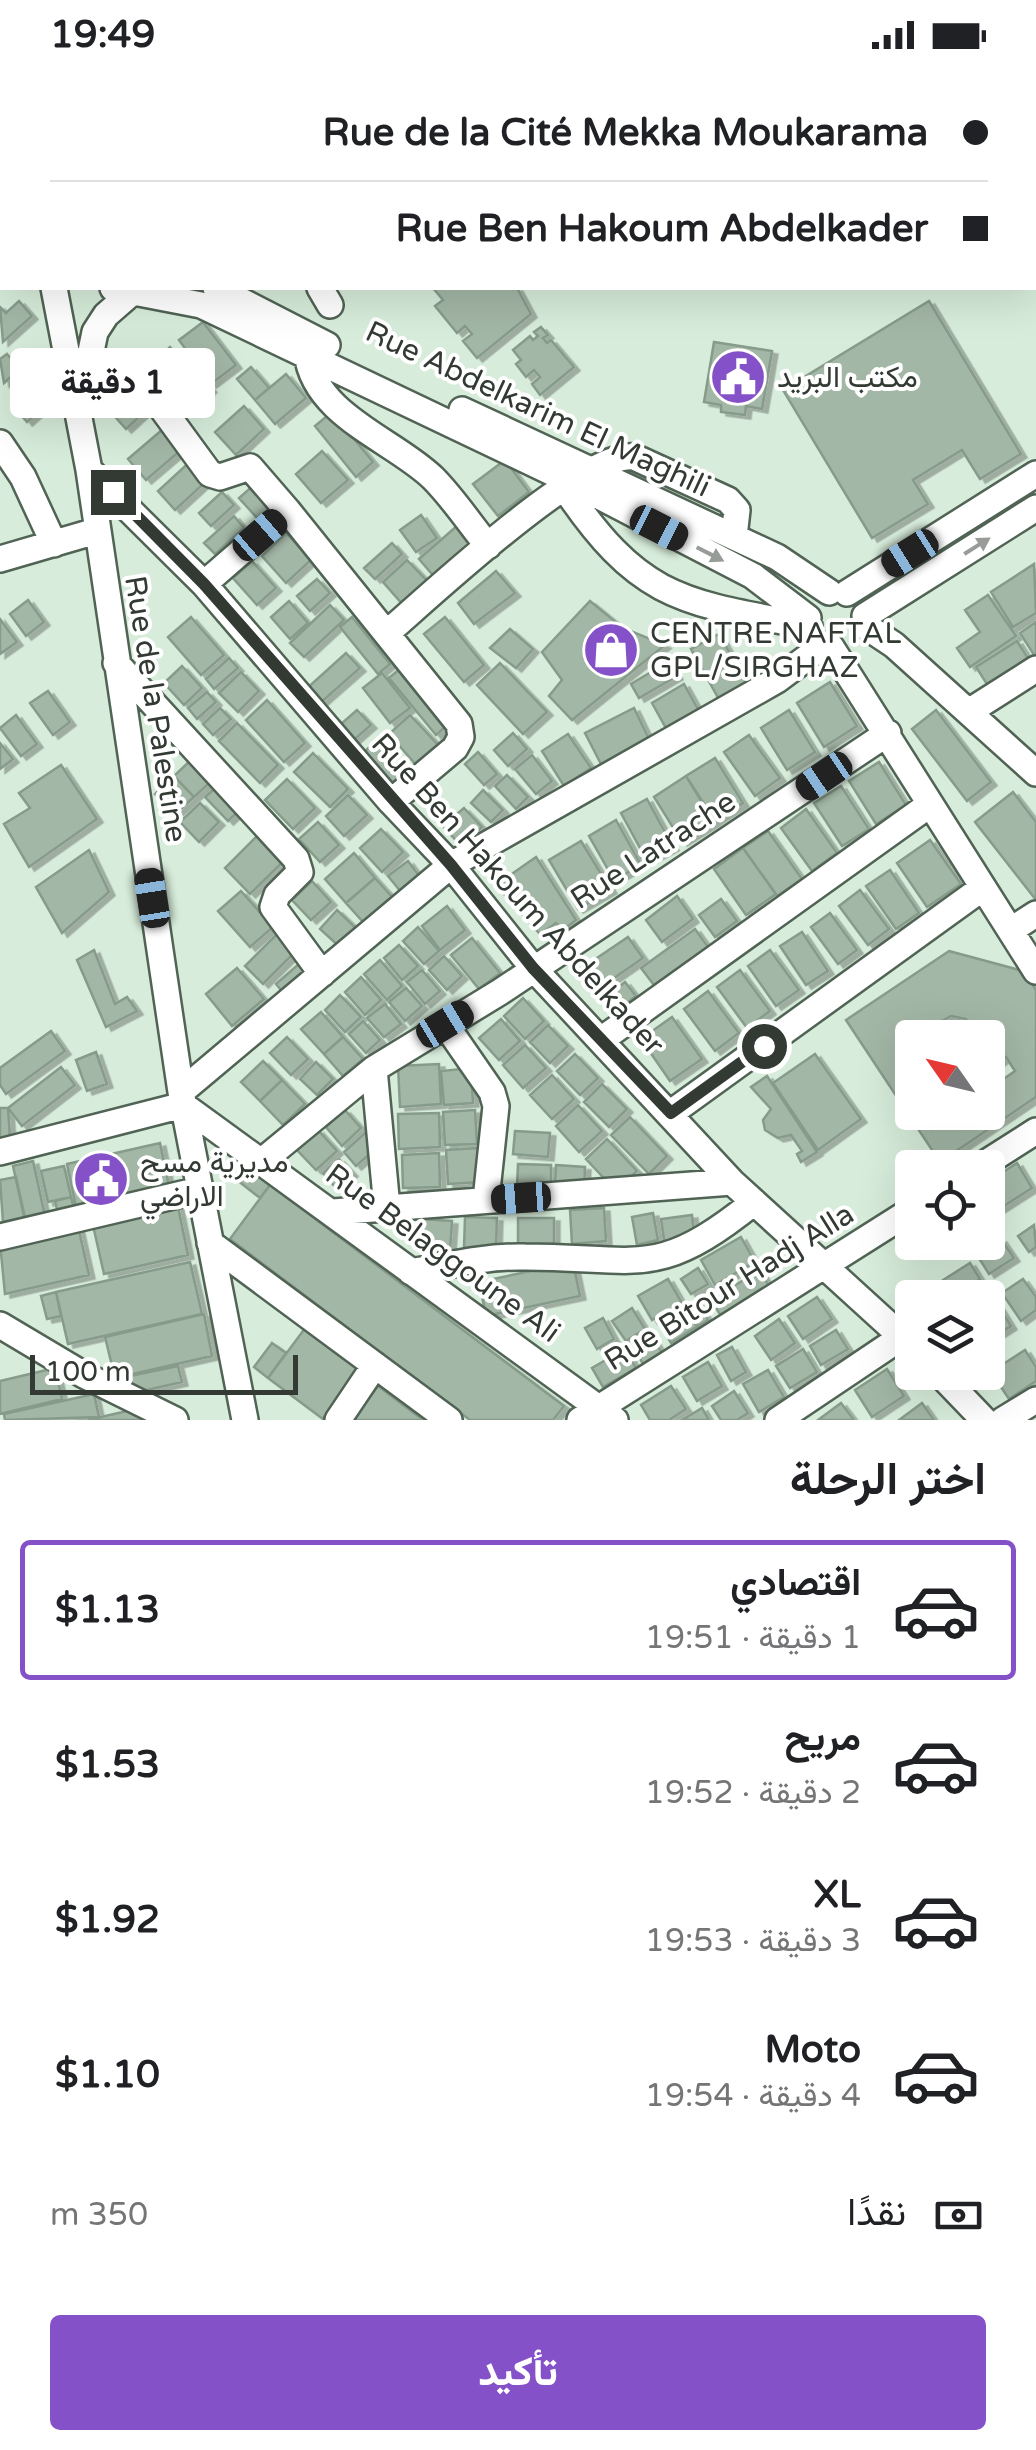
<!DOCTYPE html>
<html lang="ar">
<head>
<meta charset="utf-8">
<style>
  body { margin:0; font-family:"Varela Round",Vazirmatn,sans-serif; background:#f2f2f2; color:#202124; direction:rtl; height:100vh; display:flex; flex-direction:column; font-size:38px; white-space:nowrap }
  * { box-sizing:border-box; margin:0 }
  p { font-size:32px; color:#757577 }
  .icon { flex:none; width:55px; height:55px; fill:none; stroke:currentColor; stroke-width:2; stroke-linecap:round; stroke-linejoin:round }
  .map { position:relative; height:1350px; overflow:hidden; direction:ltr }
  .details { display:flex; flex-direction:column; background:#fff; flex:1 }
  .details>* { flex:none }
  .banner { position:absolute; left:0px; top:0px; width:1038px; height:220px; box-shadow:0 10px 40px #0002; direction:rtl; display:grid; align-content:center; height:220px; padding:0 50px; background:#fff }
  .needle { width:65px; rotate:304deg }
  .controls { position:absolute; left:895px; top:950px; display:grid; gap:20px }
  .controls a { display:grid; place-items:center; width:110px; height:110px; border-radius:10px; background:#fff; box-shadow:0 10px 40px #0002; font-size:50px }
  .scale { position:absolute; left:30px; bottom:25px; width:268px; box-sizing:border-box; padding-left:10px; border:5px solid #323a33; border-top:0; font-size:28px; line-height:35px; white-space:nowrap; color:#323a33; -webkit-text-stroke:8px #fff; paint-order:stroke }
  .end { position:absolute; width:45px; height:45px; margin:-22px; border:12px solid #323a33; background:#fff; box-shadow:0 0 0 5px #fff }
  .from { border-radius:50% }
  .bubble { position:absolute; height:70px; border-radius:10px; background:#fff; box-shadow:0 10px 40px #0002; font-size:32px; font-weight:800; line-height:70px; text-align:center; direction:rtl }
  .car { position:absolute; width:30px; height:60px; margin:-30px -15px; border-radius:12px; box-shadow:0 0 8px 2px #0007; background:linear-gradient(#222 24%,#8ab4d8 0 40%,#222 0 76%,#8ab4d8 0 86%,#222 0) }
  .banner b { display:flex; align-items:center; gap:35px; height:95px; font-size:38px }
  .banner b+b { border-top:2px solid #e0e0e0 }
  .banner i { width:25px; height:25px; background:#202124 }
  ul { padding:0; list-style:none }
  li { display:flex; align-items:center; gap:30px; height:140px; margin:0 20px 15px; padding:0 30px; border:5px solid transparent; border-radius:10px }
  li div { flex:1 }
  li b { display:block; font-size:38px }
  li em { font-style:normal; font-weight:800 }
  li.active { border-color:#8451c9 }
  li>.icon { width:90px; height:90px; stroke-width:1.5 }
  h2 { padding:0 50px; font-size:45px; line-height:120px }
  .pay { display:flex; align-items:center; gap:25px; height:110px; padding:0 50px; font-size:38px }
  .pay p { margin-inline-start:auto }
  .action { display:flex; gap:20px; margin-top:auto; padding:20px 50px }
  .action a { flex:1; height:115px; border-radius:10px; background:#8451c9; color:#fff; font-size:40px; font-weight:800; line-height:115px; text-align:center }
  .status { display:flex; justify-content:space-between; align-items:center; height:70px; padding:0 50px; background:#fff; direction:ltr }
  .status svg { height:28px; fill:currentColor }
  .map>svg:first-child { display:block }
  .building { fill:#a3b7a6; stroke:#879b8b; stroke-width:2.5; fill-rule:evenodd; filter:url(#shadow) }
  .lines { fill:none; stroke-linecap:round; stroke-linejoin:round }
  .minor-casing { stroke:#506354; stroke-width:30 }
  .minor { stroke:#fff; stroke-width:25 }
  .oneway { fill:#989c99 }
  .route { stroke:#323a33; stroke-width:12 }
  .labels { text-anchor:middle; stroke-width:8; stroke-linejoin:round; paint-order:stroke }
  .poi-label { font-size:30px; fill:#323a33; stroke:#fff; text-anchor:start }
  .street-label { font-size:30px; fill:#323a33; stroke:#fff }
</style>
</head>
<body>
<div class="status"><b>19:49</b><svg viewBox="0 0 49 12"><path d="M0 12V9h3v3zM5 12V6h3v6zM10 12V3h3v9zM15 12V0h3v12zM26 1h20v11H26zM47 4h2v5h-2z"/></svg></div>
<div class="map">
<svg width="1036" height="1350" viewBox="0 0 1036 1350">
  <defs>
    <filter id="shadow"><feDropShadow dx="5.5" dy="3.5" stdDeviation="0" flood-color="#0004"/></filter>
  </defs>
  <rect width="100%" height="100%" fill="#d7ecda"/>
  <path class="building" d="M453,0H523L450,2Z
    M433,218H517L531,244L477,288L463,271L472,264L465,256L457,263L435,236L443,230Z
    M19,231L32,246L3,272L0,237L6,243Z
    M929,231L1021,384L980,409L962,380L913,410L928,434L872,468L783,320Z
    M203,252L236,295L211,314L179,270Z
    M541,257L548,265L543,268L547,273L551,270L574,297L540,325L532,314L540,307L534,300L526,307L516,294L521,290L513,280L530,266L533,270L538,266L534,262Z
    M714,272L772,281L762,339L746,336L745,345L721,342V335L704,332Z
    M170,277L211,319L191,337L150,296Z
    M7,284L20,299L4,313L0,289Z
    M251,297L269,318L255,330L237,309Z
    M286,304L306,328L275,354L255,330Z
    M44,314L55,327L27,352L15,338Z
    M134,318L151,336L126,359L110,341Z
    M244,336L264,359L236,385L215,362Z
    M332,342L373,392L356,407L315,356Z
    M163,359L181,380L146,410L128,389Z
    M322,381L348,410L321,433L296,404Z
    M195,387L212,406L175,440L158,421Z
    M505,390L529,422L498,446L473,414Z
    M255,414L273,435L258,449L239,428Z
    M222,422L234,435L211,456L199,443Z
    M421,445L437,468L416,482L400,460Z
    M234,446L244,458L215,484L204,473Z
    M458,455L476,477L437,510L419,489Z
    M286,463L311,490L286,513L262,486Z
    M392,473L402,484L375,509L364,498Z
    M407,490L429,513L404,536L383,512Z
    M252,491L276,518L257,535L233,508Z
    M1034,494L1036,543L1013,557L991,522Z
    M496,501L515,523L474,554L458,533Z
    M317,509L330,523L310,541L297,526Z
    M988,525L1016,566L970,597L957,578L980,562L965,540Z
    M28,530L44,552L26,566L10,544Z
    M289,531L308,553L290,569L271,547Z
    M590,531L623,558L665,575L572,650L549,626L562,610L542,582Z
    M330,535L344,550L304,587L290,573Z
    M191,547L224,585L201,605L168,567Z
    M352,547L390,594L378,604L340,557Z
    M445,547L484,595L464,612L424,564Z
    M0,549L17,572L0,584Z
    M1036,552V588L1020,563Z
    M510,559L533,579L516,598L490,578Z
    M719,564L749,617L721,633L691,579Z
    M1017,571L1033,596L992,622L976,597Z
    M346,583L360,598L318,635L305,620Z
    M229,588L238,598L214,619L206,609Z
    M668,592L677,606L639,628L631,614Z
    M500,593L547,642L523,664L477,615Z
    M182,596L202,618L184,635L164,613Z
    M402,597L450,653L436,665L389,608Z
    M241,602L259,621L238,642L219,623Z
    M382,603L410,638L390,653L363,618Z
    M830,612L857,656L824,677L797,633Z
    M684,614L699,641L667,660L652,633Z
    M48,621L70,652L53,665L30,633Z
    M207,622L216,632L197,649L188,638Z
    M267,630L305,673L284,692L246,650Z
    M220,638L231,649L213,665L203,654Z
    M634,638L649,669L601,694L585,663Z
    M357,640L371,655L355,669L341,654Z
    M789,640L815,682L787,700L761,658Z
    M936,640L991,712L967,731L912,659Z
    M16,645L37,674L21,686L0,658Z
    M410,645L439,676L417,696L389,664Z
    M237,653L278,695L260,713L219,671Z
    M513,663L527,679L508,696L494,680Z
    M568,664L591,698L564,716L542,681Z
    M749,665L780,708L755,726L724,682Z
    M380,667L410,700L392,717L362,684Z
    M0,673L13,689L0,699Z
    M478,682L497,704L484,715L465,694Z
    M313,683L348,719L330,737L294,702Z
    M532,685L552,711L536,724L515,699Z
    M195,686L216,707L194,727L174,706Z
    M715,688L743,733L715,751L686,706Z
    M879,692L906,735L876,754L849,711Z
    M61,695L97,749L29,797L4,754L30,738L19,723Z
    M507,705L528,727L516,739L495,716Z
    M174,706L194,727L174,745L155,724Z
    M686,706L714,752L682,772L654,727Z
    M287,709L315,738L293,759L265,730Z
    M221,713L243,737L228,751L205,727Z
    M841,716L869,759L842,776L814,733Z
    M483,720L503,740L491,752L471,733Z
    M1013,722L1036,752V830L975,752Z
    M348,725L367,745L344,766L326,746Z
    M647,729L673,777L647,791L621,743Z
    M200,733L219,752L199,772L180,752Z
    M464,738L482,757L461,776L443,756Z
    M806,739L837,783L812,801L781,758Z
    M616,750L641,795L614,810L589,766Z
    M318,752L339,775L320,792L299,769Z
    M381,759L403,782L382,802L360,778Z
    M262,761L288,787L250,824L225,798Z
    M768,761L802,809L777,826L743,778Z
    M930,770L961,814L927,837L897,793Z
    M581,771L611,820L578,839L549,790Z
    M743,778L776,824L746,845L714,799Z
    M89,780L109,822L62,863L36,817Z
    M354,783L375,808L346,833L325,809Z
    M536,787L576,850L563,860L556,853L540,864L496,815Z
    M408,791L420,807L401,822L388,806Z
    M890,800L919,843L896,859L866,816Z
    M375,808L393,828L364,853L346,833Z
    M312,811L331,832L311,850L292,830Z
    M860,820L889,859L868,875L839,836Z
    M241,821L273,857L250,877L218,841Z
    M677,826L693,849L662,872L646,850Z
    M721,829L737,851L715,867L699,845Z
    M447,836L465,860L440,880L422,856Z
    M337,840L360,862L343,880L320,859Z
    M830,843L857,880L838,894L811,857Z
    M418,857L439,881L424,894L403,871Z
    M695,859L708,877L654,915L641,898Z
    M802,862L828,901L806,915L780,876Z
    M278,863L296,881L263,914L245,896Z
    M628,867L643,888L597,920L582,898Z
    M472,868L500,903L479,919L451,885Z
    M399,875L418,896L402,910L384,888Z
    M94,880L115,934L127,927L137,941L106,957L77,890Z
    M770,880L799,920L776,936L748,896Z
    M949,881L1023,901L1036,920V1027L940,1092L846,950ZM951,946L966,949L977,968H988V1000L1006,987L1015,1001L988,1020V1042H956L932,1059L923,1045L927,1042H912V968Z
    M444,886L462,906L447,920L429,900Z
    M380,890L402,916L387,930L364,904Z
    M300,893L309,903L285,925L276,914Z
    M237,898L264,929L232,956L206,924Z
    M422,900L440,921L425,934L407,912Z
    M740,900L770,941L747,958L717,917Z
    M361,907L381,930L365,945L345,922Z
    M625,912L636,926L614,943L603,929Z
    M406,918L422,936L405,951L389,932Z
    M708,921L739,963L715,981L684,939Z
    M340,925L361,947L345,962L325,940Z
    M523,928L544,951L525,969L504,946Z
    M385,934L401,954L384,967L367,948Z
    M321,942L343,967L324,984L301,959Z
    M672,947L702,989L670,1011L641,969Z
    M501,949L520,971L499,990L479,968Z
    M363,951L380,970L366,983L349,964Z
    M548,955L568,976L550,993L530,972Z
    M51,961L65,981L6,1024L0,1015V998Z
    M287,967L308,989L291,1005L270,983Z
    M343,967L363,989L343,1006L324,984Z
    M525,975L546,998L523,1018L503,995Z
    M96,982L107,1014L87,1021L76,990Z
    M575,984L598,1008L580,1025L557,1001Z
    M815,984L861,1049L818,1080L773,1013Z
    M263,991L282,1010L260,1031L241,1012Z
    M316,992L333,1009L317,1025L300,1009Z
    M439,994L441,1034L400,1037L398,996Z
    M61,997L75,1015L22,1056L8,1038Z
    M471,998L473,1033L444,1035L441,1001Z
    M552,1005L574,1029L552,1049L530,1025Z
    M767,1006L817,1082L801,1092L797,1084L802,1081L791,1065L778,1068L765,1060L763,1050L771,1039L751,1017Z
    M282,1010L305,1034L283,1055L260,1031Z
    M602,1014L627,1039L609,1057L584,1032Z
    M578,1035L602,1061L579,1082L556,1056Z
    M0,1038H8L10,1068L0,1069Z
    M345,1040L361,1058L342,1076L326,1057Z
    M475,1040L477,1074L445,1075L443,1042Z
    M439,1043L440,1077L399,1079L398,1044Z
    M630,1047L667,1086L649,1104L611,1065Z
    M318,1060L337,1081L316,1100L297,1080Z
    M515,1061L550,1063L548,1087L513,1084Z
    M365,1063L378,1077L356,1096L344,1082Z
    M607,1069L637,1101L616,1121L586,1089Z
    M160,1073L169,1116L76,1137L67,1094Z
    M478,1078L480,1112L448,1114L446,1080Z
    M439,1083L440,1117L403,1118L402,1085Z
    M339,1089L352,1103L336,1118L323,1103Z
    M33,1091L45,1146L25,1151L13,1096Z
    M1017,1093L1032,1118L993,1143L988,1134V1112Z
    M518,1094L551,1095V1119L517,1118Z
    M556,1095L585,1097L584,1119L555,1118Z
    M64,1096L71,1127L48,1132L41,1101Z
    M246,1097L270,1115L260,1128L237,1110Z
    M16,1107L25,1148L3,1152L0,1110Z
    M270,1115L564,1336L553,1350H470L230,1169Z
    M71,1127L74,1139L58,1143L55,1131Z
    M177,1132L188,1185L104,1204L92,1151Z
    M604,1138L606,1171L572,1174L570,1140Z
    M653,1143L658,1170L637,1175L632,1147Z
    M692,1145L695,1172L665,1176L661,1149Z
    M465,1147L497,1148L496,1178H464Z
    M518,1148H554V1174H518Z
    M421,1149L452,1151L450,1180L419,1177Z
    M1034,1155L1036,1177L1029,1182L1018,1166Z
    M78,1156L89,1205L5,1224L0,1173Z
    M741,1167L755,1192L715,1215L701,1190Z
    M1001,1169L1014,1188L989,1204L977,1185Z
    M190,1192L202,1244L68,1274L56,1222Z
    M573,1192L580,1226L486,1246L479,1212Z
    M970,1193L980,1209L954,1226L943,1210Z
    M698,1198L708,1214L691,1224L681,1209Z
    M760,1200L769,1216L721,1246L711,1230Z
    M668,1209L682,1233L652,1250L638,1226Z
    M1023,1209L1036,1227V1240L1021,1251L1002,1223Z
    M56,1222L61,1246L47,1249L41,1226Z
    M817,1227L832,1249L803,1269L788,1246Z
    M995,1230L1011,1256L989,1270L988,1235Z
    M698,1233L708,1250L697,1257L687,1239Z
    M632,1238L645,1259L626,1271L612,1251Z
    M687,1239L698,1256L671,1273L661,1256Z
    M204,1244L212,1286L115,1308L105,1267Z
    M603,1248L614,1269L597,1279L585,1258Z
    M779,1249L795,1273L771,1290L755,1266Z
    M306,1257L361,1298L323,1349L268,1308Z
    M836,1260L848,1279L821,1295L810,1276Z
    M651,1265L662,1283L643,1294L633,1276Z
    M272,1273L286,1283L268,1308L254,1297Z
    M732,1277L746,1302L731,1311L717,1285Z
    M625,1279L636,1298L603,1317L592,1298Z
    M803,1279L817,1302L790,1318L776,1296Z
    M1025,1280L1036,1297V1311L1009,1329L991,1302Z
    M708,1292L722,1316L697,1331L683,1307Z
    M178,1296L182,1312L134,1323L130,1306Z
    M55,1298L62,1329L0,1344V1311Z
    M887,1299L904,1326L872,1347L855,1320Z
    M768,1300L784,1327L759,1342L743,1314Z
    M378,1316L423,1350H352Z
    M671,1316L686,1339L669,1350H650L641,1335Z
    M734,1321L748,1343L737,1350H721L712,1336Z
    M94,1324L99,1347L5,1350L4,1344Z
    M841,1333L854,1350H818Z
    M922,1333L934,1350H899Z
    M140,1338L143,1350H88Z
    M702,1338L709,1350H682Z"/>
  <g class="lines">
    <g class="minor-casing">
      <path id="minor" d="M67,0L69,2
        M974,0L976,2
        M309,2L312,0
        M0,74L2,76
        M1035,94L1036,96
        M0,128L2,131
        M0,150L2,149
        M54,218L89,400L181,1022L245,1350
        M113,218L201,235L572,412L753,506L808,548
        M216,218L327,275
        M320,218L330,235
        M307,284C315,346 394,370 433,408C453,428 470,454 488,476
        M142,311L210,404L220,407L250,397L288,441
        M81,330L95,262L106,245L137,218
        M462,340L777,487L829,522
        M0,373L23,407L54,474
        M89,400L204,514L391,732L451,795L533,898L732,1112L912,1276
        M564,417C640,530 681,532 809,556
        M0,489L96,461
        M204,514L288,441L459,654L461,667L455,678L391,732
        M847,523L1036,404
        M865,546L1036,438
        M864,555L894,575L1036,703
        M387,563C429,527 584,381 634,387L728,430L737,440L734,467
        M831,577L1036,901
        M116,593L296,789L300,802L277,825L273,837L322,904
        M970,641L1036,599
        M1011,860L1036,844
        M445,954L492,1022L496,1036L486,1130
        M601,970L929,735
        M374,999L387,1138
        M181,1022L451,795L777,610L824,575
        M183,1035L615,1350
        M671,1043L981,819
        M0,1082L183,1035
        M261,1092L374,999L500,922L888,663
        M978,1098L1036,1061
        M333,1142L732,1112
        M0,1167L199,1120
        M210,1173L449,1350
        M411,1202C449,1195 487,1186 525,1187C640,1187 656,1211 754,1132
        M0,1255L84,1305L175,1350
        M938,1302L984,1350
        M338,1350L375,1295
        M580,1350L912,1140
        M778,1350L903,1266
        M1003,1350L1036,1330"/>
    </g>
    <use href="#minor" class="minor"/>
  </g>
  <defs><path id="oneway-solid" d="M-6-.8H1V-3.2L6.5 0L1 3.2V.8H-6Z" transform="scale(2.5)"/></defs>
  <g class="oneway">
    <use href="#oneway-solid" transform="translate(977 476) rotate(-32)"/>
    <use href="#oneway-solid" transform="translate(710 484) rotate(27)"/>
  </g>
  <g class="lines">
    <path class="route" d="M113,422L204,514L451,795L533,898L671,1043L764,976"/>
  </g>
  <defs>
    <g id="civic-disc" transform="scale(2.875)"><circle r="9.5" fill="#8451c9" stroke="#fff"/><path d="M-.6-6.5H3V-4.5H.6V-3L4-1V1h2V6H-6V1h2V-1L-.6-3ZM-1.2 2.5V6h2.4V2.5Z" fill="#fff"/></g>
    <g id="shop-disc" transform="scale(2.875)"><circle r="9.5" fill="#8451c9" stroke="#fff"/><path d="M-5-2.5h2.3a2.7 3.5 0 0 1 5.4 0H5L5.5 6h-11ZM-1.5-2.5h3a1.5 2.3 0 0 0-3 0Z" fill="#fff"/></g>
  </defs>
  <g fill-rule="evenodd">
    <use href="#civic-disc" x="738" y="307"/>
    <use href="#shop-disc" x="611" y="580"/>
    <use href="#civic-disc" x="101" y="1109"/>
  </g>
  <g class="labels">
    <g class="poi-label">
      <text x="777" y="317">مكتب البريد</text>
      <text x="650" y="573">CENTRE NAFTAL<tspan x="650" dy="34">GPL/SIRGHAZ</tspan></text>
      <text x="140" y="1102">مديرية مسح<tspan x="140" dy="34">الاراضي</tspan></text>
    </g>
    <g class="street-label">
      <text transform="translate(538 339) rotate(25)" y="10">Rue Abdelkarim El Maghili</text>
      <text transform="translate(156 639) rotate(81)" y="10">Rue de la Palestine</text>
      <text transform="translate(653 780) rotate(-33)" y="10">Rue Latrache</text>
      <text transform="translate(518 824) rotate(48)" y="10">Rue Ben Hakoum Abdelkader</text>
      <text transform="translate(443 1183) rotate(36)" y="10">Rue Belaggoune Ali</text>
      <text transform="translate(729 1217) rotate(-32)" y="10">Rue Bitour Hadj Alla</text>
    </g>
  </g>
</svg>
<div class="controls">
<a><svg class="needle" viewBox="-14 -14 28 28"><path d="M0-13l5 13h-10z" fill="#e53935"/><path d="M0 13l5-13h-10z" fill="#757577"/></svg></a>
<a><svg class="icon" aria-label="locate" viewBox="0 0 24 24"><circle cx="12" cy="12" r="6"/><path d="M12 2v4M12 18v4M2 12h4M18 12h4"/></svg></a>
<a><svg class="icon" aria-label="layers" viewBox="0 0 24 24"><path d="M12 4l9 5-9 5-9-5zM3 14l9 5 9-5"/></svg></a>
</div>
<div class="scale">100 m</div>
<i class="end from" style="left:764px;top:976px"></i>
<i class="end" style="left:113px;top:422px"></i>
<div class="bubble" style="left:10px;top:278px;width:205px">1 دقيقة</div>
<i class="car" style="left:659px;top:458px;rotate:117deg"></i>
<i class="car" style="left:260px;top:465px;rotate:49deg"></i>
<i class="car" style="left:910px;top:483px;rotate:238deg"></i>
<i class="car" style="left:824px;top:706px;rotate:236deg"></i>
<i class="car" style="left:152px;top:828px;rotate:351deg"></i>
<i class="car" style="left:445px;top:954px;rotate:59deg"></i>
<i class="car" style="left:521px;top:1128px;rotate:266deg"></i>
<div class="banner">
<b><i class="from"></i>Rue de la Cité Mekka Moukarama</b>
<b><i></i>Rue Ben Hakoum Abdelkader</b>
</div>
</div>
<section class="details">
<h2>اختر الرحلة</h2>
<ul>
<li class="active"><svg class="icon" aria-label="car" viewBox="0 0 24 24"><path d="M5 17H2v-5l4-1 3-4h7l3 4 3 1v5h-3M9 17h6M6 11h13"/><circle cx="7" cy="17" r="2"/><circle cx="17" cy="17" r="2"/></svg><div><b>اقتصادي</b><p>1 دقيقة · 19:51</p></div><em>$1.13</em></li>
<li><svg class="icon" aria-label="car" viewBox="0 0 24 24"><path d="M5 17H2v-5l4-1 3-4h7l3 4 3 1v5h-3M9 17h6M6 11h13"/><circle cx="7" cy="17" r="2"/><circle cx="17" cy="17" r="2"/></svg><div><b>مريح</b><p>2 دقيقة · 19:52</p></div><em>$1.53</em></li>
<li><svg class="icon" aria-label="car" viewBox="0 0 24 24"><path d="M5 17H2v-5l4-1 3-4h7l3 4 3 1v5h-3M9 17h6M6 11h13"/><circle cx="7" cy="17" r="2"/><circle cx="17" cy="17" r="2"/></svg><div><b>XL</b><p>3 دقيقة · 19:53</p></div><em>$1.92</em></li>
<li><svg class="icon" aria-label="car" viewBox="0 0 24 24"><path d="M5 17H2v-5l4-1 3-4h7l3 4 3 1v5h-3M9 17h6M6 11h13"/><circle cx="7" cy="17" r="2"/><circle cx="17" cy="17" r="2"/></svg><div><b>Moto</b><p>4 دقيقة · 19:54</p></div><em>$1.10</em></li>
</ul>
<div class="pay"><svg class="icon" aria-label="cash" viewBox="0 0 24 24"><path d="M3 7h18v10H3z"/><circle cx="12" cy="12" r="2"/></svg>نقدًا<p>350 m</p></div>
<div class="action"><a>تأكيد</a></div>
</section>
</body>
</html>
